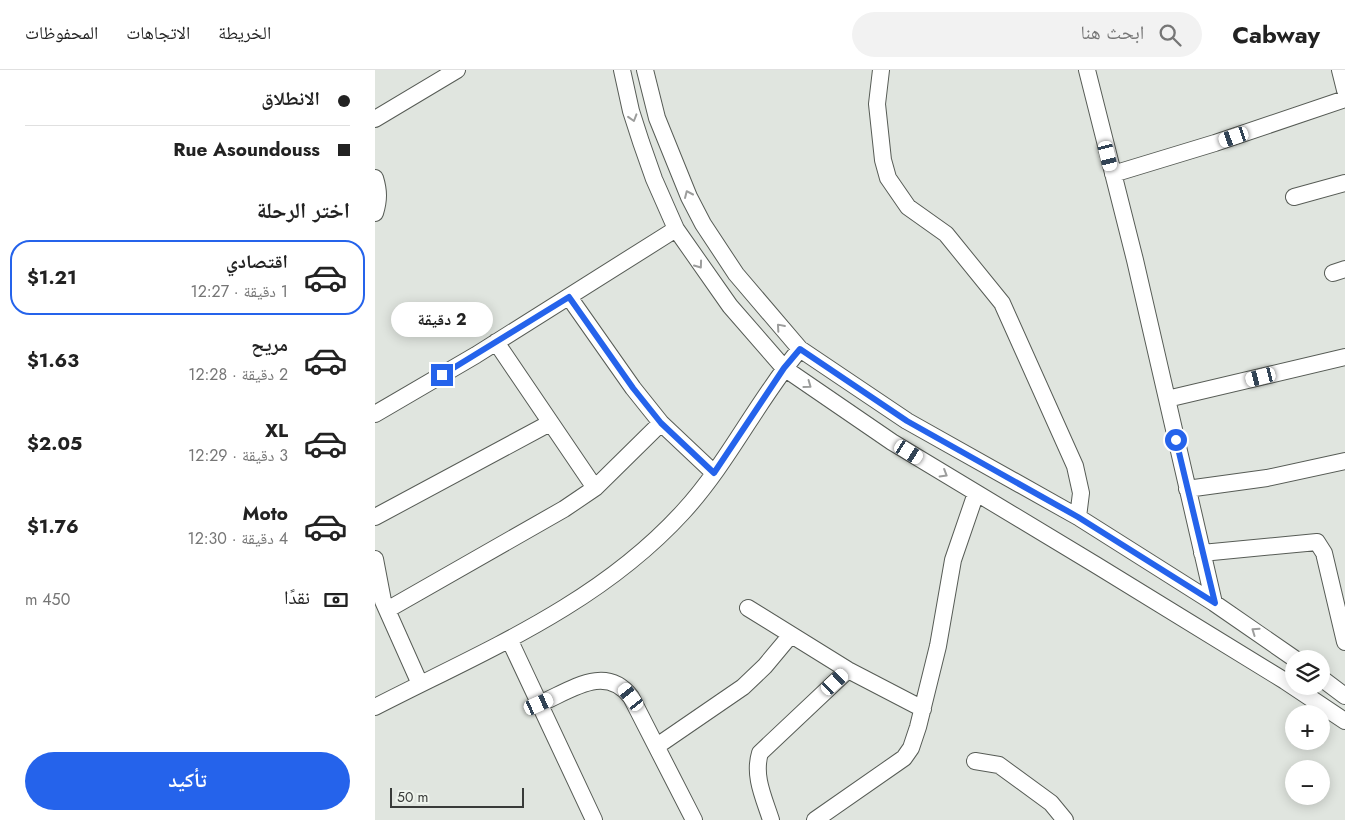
<!DOCTYPE html>
<html lang="ar">
<head>
<meta charset="utf-8">
<style>
  body { margin:0; font-family:Jost,"Noto Naskh Arabic",sans-serif; background:#f2f2f2; color:#222; direction:rtl; height:100vh; display:flex; flex-direction:column; font-size:19px; white-space:nowrap }
  * { box-sizing:border-box; margin:0 }
  p { font-size:16px; color:#767676 }
  .icon { flex:none; width:28px; height:28px; fill:none; stroke:currentColor; stroke-width:2; stroke-linecap:round; stroke-linejoin:round }
  .map { position:relative; flex:1; overflow:hidden; direction:ltr }
  .drawer { display:flex; flex-direction:column; background:#fff; width:375px }
  .drawer>* { flex:none }
  .top-card { display:grid; align-content:center; height:110px; padding:0 25px; background:#fff }
  .controls { position:absolute; left:910px; top:580px; display:grid; gap:10px }
  .controls a { display:grid; place-items:center; width:45px; height:45px; border-radius:50%; background:#fff; box-shadow:0 2px 12px #0003; font-size:25px }
  .scale { position:absolute; left:15px; bottom:12px; width:134px; box-sizing:border-box; padding-left:5px; border:2px solid #393b39; border-top:0; font-size:14px; line-height:18px; white-space:nowrap; color:#393b39; -webkit-text-stroke:4px #eef3ec; paint-order:stroke }
  .end { position:absolute; width:22px; height:22px; margin:-11px; border:6px solid #2563eb; background:#fff; box-shadow:0 0 0 2px #fff }
  .from { border-radius:50% }
  .bubble { position:absolute; height:35px; border-radius:18px; background:#fff; box-shadow:0 2px 12px #0003; font-size:16px; font-weight:700; line-height:35px; text-align:center; direction:rtl }
  .car { position:absolute; width:15px; height:30px; margin:-15px -8px; border-radius:6px; box-shadow:0 0 4px 1px #0007; background:linear-gradient(#fff 24%,#345 0 40%,#fff 0 76%,#345 0 86%,#fff 0) }
  .top-card b { display:flex; align-items:center; gap:18px; height:48px; font-size:19px }
  .top-card b+b { border-top:1px solid #e0e0e0 }
  .top-card i { width:12px; height:12px; background:#222 }
  ul { padding:0; list-style:none }
  li { display:flex; align-items:center; gap:15px; height:75px; margin:0 10px 8px; padding:0 15px; border:2px solid transparent; border-radius:20px }
  li div { flex:1 }
  li b { display:block; font-size:19px }
  li em { font-style:normal; font-weight:700 }
  li.selected { border-color:#2563eb }
  li>.icon { width:45px; height:45px; stroke-width:1.5 }
  h2 { padding:0 25px; font-size:22px; line-height:60px }
  .pay { display:flex; align-items:center; gap:12px; height:55px; padding:0 25px; font-size:19px }
  .pay p { margin-inline-start:auto }
  .button { display:flex; gap:10px; margin-top:auto; padding:10px 25px }
  .button a { flex:1; height:58px; border-radius:30px; background:#2563eb; color:#fff; font-size:20px; font-weight:700; line-height:58px; text-align:center }
  header { display:flex; align-items:center; gap:30px; box-sizing:border-box; height:70px; padding:0 25px; background:#fff; border-bottom:1px solid #e0e0e0 }
  header strong { font-size:24px }
  nav { display:flex; gap:28px; margin-inline-start:auto; font-size:18px }
  .search { width:350px; height:45px; background:#f2f2f2; display:flex; align-items:center; gap:12px; box-sizing:border-box; padding:0 18px; border-radius:28px; color:#767676; font-size:19px }
  main { display:flex; flex:1; min-height:0 }
  .map>svg:first-child { display:block }
  .lines { fill:none; stroke-linecap:round; stroke-linejoin:round }
  .minor-casing { stroke:#575c56; stroke-width:18 }
  .minor { stroke:#fff; stroke-width:16 }
  .oneway { stroke:#9c9d9c }
  .route { stroke:#2563eb; stroke-width:6 }
</style>
</head>
<body>
<header>
<strong>Cabway</strong>
<div class="search"><svg class="icon" aria-label="search" viewBox="0 0 24 24"><circle cx="10" cy="10" r="6"/><path d="M15 15l6 6"/></svg>ابحث هنا</div>
<nav><a>الخريطة</a><a>الاتجاهات</a><a>المحفوظات</a></nav>
</header>
<main>
<div class="map">
<svg width="970" height="750" viewBox="0 0 970 750">
  <rect width="100%" height="100%" fill="#e0e5df"/>
  <g class="lines">
    <g class="minor-casing">
      <path id="minor" d="M247,0L256,41L266,72L279,109L301,159L355,236L409,298L517,372L721,495L910,611L970,651
        M270,0L282,48L314,127L328,154L361,204L425,279L532,351L703,447L839,533L920,589
        M506,0L502,34L508,90L513,108L533,137L571,164L627,233L700,396L706,423L703,447
        M712,0L760,190L839,533
        M965,0L970,20
        M0,49L82,0
        M738,104L840,73L970,29
        M0,108C4,121 4,130 0,143
        M919,127L970,113
        M958,203L970,199
        M194,227L258,318L286,353L339,403
        M121,272L220,418
        M792,329L970,287
        M0,344L101,285L301,159
        M812,419L892,408L970,391
        M0,447L175,353
        M827,483L942,472L949,483L970,572
        M0,489L8,531L45,614
        M373,538L473,600L548,639
        M12,540L189,439L220,418L286,353
        M135,571L219,750
        M946,608L970,626
        M164,634C195,621 230,593 256,627L319,750
        M0,637C109,581 223,535 308,442C353,393 382,331 425,279
        M282,676L368,617L390,596L415,566
        M600,691L624,695L676,733L690,750
        M396,750C389,728 378,706 385,683L473,600
        M440,750L529,688L536,678L543,657L563,576L578,490L601,423"/>
    </g>
    <use href="#minor" class="minor"/>
  </g>
  <defs><path id="oneway-chevron" d="M-2-3.5L2.5 0L-2 3.5" fill="none" stroke-width="1.6" stroke-linecap="round" stroke-linejoin="round" transform="scale(1.25)"/></defs>
  <g class="oneway">
    <use href="#oneway-chevron" transform="translate(258 48) rotate(73)"/>
    <use href="#oneway-chevron" transform="translate(313 124) rotate(-114)"/>
    <use href="#oneway-chevron" transform="translate(324 195) rotate(54)"/>
    <use href="#oneway-chevron" transform="translate(405 257) rotate(-131)"/>
    <use href="#oneway-chevron" transform="translate(433 315) rotate(36)"/>
    <use href="#oneway-chevron" transform="translate(569 404) rotate(31)"/>
    <use href="#oneway-chevron" transform="translate(880 561) rotate(-145)"/>
  </g>
  <g class="lines">
    <path class="route" d="M67,305L194,227L258,318L286,353L339,403L409,298L425,279L532,351L703,447L840,533L801,370"/>
  </g>
</svg>
<div class="controls">
<a><svg class="icon" aria-label="layers" viewBox="0 0 24 24"><path d="M12 4l9 5-9 5-9-5zM3 14l9 5 9-5"/></svg></a>
<a>+</a>
<a>−</a>
</div>
<div class="scale">50 m</div>
<i class="end from" style="left:801px;top:370px"></i>
<i class="end" style="left:67px;top:305px"></i>
<div class="bubble" style="left:16px;top:232px;width:102px">2 دقيقة</div>
<i class="car" style="left:859px;top:67px;rotate:251deg"></i>
<i class="car" style="left:733px;top:86px;rotate:166deg"></i>
<i class="car" style="left:886px;top:307px;rotate:256deg"></i>
<i class="car" style="left:534px;top:382px;rotate:122deg"></i>
<i class="car" style="left:460px;top:612px;rotate:47deg"></i>
<i class="car" style="left:256px;top:627px;rotate:322deg"></i>
<i class="car" style="left:164px;top:634px;rotate:66deg"></i>
</div>
<section class="drawer">
<div class="top-card">
<b><i class="from"></i>الانطلاق</b>
<b><i></i>Rue Asoundouss</b>
</div>
<h2>اختر الرحلة</h2>
<ul>
<li class="selected"><svg class="icon" aria-label="car" viewBox="0 0 24 24"><path d="M5 17H2v-5l4-1 3-4h7l3 4 3 1v5h-3M9 17h6M6 11h13"/><circle cx="7" cy="17" r="2"/><circle cx="17" cy="17" r="2"/></svg><div><b>اقتصادي</b><p>1 دقيقة · 12:27</p></div><em>$1.21</em></li>
<li><svg class="icon" aria-label="car" viewBox="0 0 24 24"><path d="M5 17H2v-5l4-1 3-4h7l3 4 3 1v5h-3M9 17h6M6 11h13"/><circle cx="7" cy="17" r="2"/><circle cx="17" cy="17" r="2"/></svg><div><b>مريح</b><p>2 دقيقة · 12:28</p></div><em>$1.63</em></li>
<li><svg class="icon" aria-label="car" viewBox="0 0 24 24"><path d="M5 17H2v-5l4-1 3-4h7l3 4 3 1v5h-3M9 17h6M6 11h13"/><circle cx="7" cy="17" r="2"/><circle cx="17" cy="17" r="2"/></svg><div><b>XL</b><p>3 دقيقة · 12:29</p></div><em>$2.05</em></li>
<li><svg class="icon" aria-label="car" viewBox="0 0 24 24"><path d="M5 17H2v-5l4-1 3-4h7l3 4 3 1v5h-3M9 17h6M6 11h13"/><circle cx="7" cy="17" r="2"/><circle cx="17" cy="17" r="2"/></svg><div><b>Moto</b><p>4 دقيقة · 12:30</p></div><em>$1.76</em></li>
</ul>
<div class="pay"><svg class="icon" aria-label="cash" viewBox="0 0 24 24"><path d="M3 7h18v10H3z"/><circle cx="12" cy="12" r="2"/></svg>نقدًا<p>450 m</p></div>
<div class="button"><a>تأكيد</a></div>
</section>
</main>
</body>
</html>
